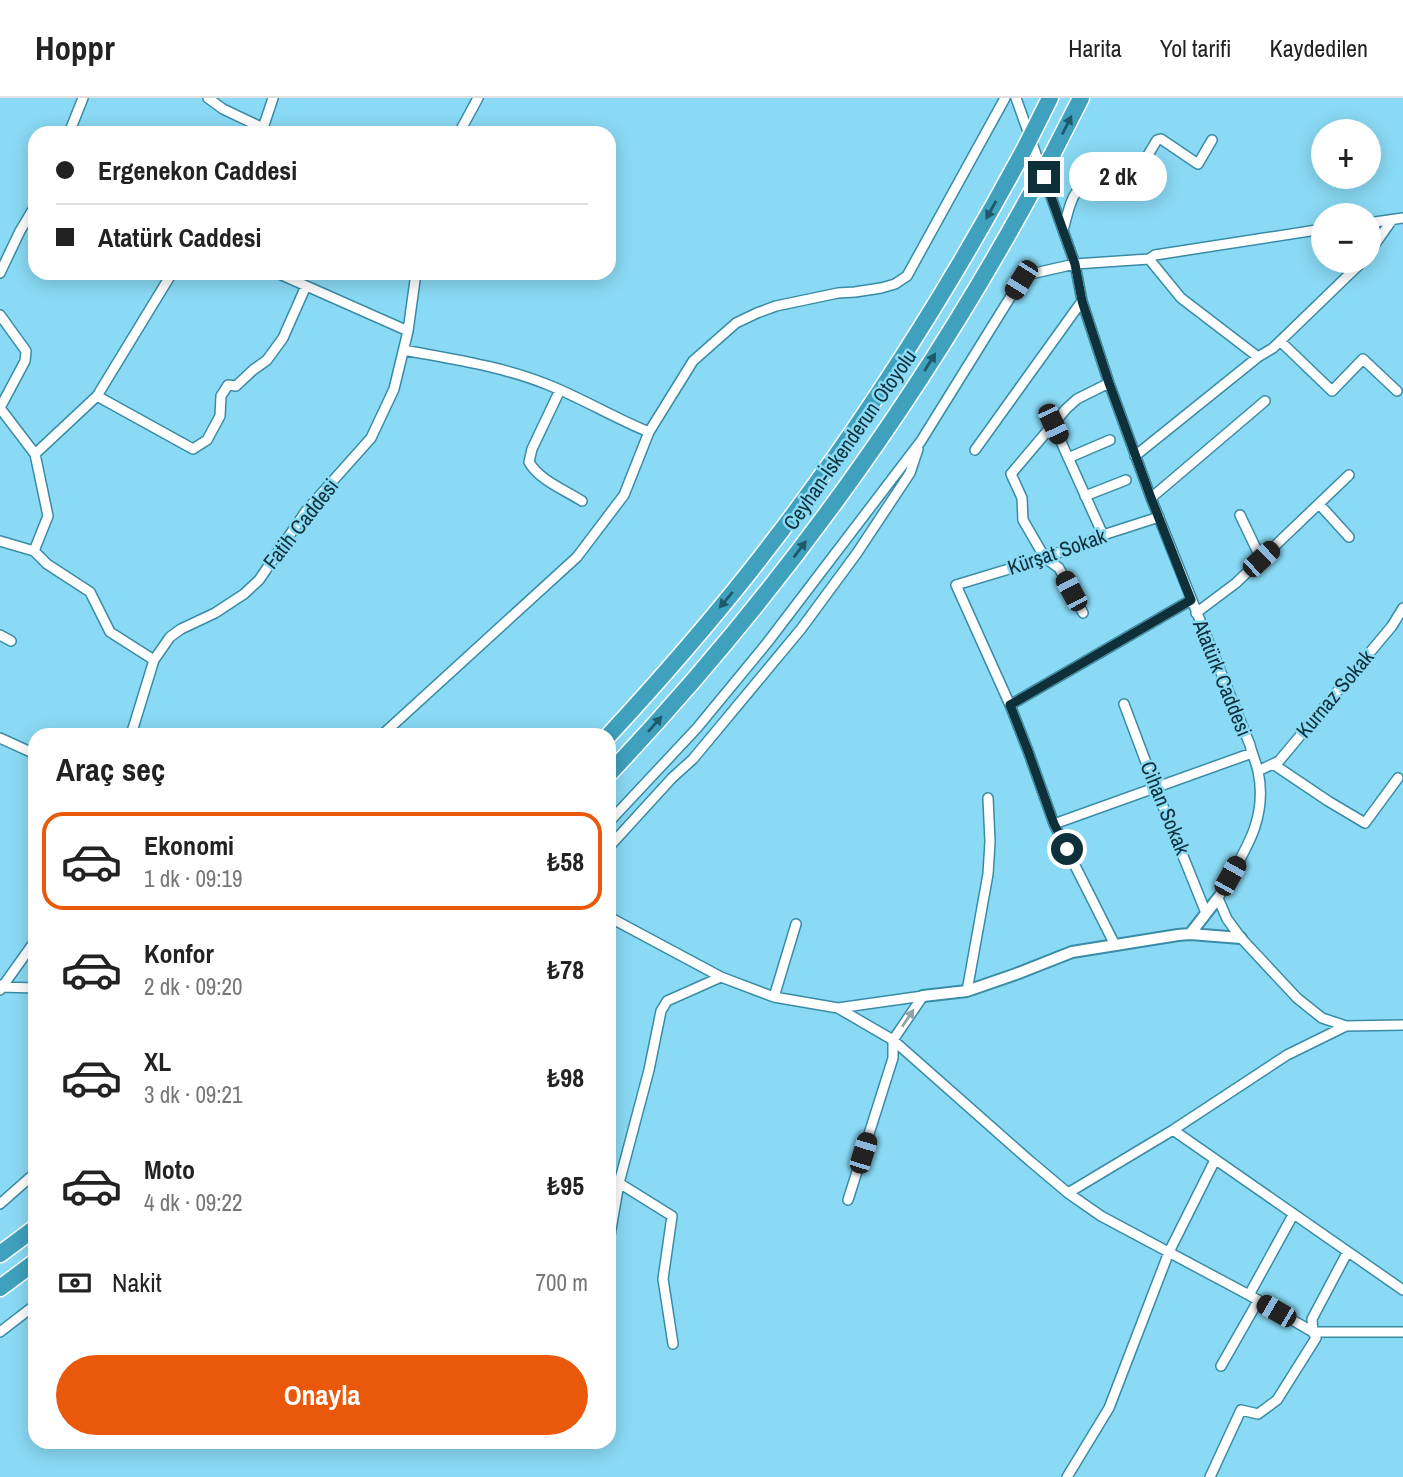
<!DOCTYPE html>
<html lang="tr">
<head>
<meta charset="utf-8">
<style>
  body { margin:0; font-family:"Archivo Narrow",sans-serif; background:#f6f6f6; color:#222; height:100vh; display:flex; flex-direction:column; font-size:26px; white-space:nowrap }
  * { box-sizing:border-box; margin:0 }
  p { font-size:23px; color:#767676 }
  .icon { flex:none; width:38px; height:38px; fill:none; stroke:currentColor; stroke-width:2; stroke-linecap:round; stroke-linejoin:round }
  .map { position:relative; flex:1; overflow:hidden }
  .sheet { position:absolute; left:28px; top:630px; width:588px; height:721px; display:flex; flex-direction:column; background:#fff; border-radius:21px; box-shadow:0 4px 18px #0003 }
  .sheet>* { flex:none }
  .banner { position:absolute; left:28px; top:28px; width:588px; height:154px; border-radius:21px; box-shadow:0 4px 18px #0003; display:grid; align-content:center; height:154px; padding:0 28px; background:#fff }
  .fabs { position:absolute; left:1311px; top:21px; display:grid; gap:14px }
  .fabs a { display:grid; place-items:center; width:70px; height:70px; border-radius:50%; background:#fff; box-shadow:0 4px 18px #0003; font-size:35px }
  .end { position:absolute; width:32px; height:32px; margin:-16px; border:9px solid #0d303b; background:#fff; box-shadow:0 0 0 4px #fff }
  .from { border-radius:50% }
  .bubble { position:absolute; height:49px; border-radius:24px; background:#fff; box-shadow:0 4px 18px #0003; font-size:23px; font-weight:700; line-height:49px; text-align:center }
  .car { position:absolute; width:21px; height:42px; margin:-21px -10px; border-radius:9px; box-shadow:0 0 5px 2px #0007; background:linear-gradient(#222 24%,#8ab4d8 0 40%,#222 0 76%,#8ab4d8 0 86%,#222 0) }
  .banner b { display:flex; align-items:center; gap:24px; height:66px; font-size:26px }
  .banner b+b { border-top:2px solid #e0e0e0 }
  .banner i { width:18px; height:18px; background:#222 }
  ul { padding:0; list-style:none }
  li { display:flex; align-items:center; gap:21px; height:98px; margin:0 14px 10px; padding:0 14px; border:4px solid transparent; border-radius:21px }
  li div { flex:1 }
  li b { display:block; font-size:26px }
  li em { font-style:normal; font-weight:700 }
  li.selected { border-color:#ea580c }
  li>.icon { width:63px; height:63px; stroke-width:1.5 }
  h2 { padding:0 28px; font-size:32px; line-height:84px }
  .pay { display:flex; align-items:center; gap:18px; height:77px; padding:0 28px; font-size:26px }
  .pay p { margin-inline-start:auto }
  .button { display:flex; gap:14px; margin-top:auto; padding:14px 28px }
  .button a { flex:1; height:80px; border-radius:42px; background:#ea580c; color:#fff; font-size:28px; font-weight:700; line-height:80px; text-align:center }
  header { display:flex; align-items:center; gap:42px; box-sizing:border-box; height:98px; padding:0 35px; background:#fff; border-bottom:2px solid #e0e0e0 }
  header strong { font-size:33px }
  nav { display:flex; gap:38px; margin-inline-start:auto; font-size:24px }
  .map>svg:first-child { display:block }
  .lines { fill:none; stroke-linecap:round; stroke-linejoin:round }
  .minor-casing { stroke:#398ca5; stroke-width:12 }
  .tertiary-casing { stroke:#398ca5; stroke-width:14 }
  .motorway-casing { stroke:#fff; stroke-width:19 }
  .minor { stroke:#fff; stroke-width:9 }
  .tertiary { stroke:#fff; stroke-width:10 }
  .motorway { stroke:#3fa1be; stroke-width:16 }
  .motorway-bridge-casing { stroke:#fff; stroke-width:19; stroke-linecap:butt }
  .motorway-bridge { stroke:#3fa1be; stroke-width:16 }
  .oneway { fill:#1e5869 }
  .oneway2 { fill:#92a2a7 }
  .route { stroke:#0d303b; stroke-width:9 }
  .labels { text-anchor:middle; stroke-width:5; stroke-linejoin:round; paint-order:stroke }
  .street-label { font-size:21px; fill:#0d303b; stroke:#8adaf5 }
</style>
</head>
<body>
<header>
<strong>Hoppr</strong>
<nav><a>Harita</a><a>Yol tarifi</a><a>Kaydedilen</a></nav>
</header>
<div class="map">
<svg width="1403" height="1379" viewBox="0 0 1403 1379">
  <rect width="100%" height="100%" fill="#8adaf5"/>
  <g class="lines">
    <g class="minor-casing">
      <path id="minor" d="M208,0L223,11L263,30
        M1016,0L1075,166L1082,203L1109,285L1151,400L1250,647C1252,656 1256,664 1258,673C1269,724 1241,758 1218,800L1227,821L1241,840L1297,900L1322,920L1346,928L1403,927
        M262,33L273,0
        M69,35L83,0
        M459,35L478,0
        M1368,125L1403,120
        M1063,132C1066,123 1070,101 1076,95C1086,84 1116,82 1131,80L1142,67L1157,42L1161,41L1198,66L1212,42
        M1368,156L1392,122
        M1149,161L1181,200L1258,259
        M0,175L20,133L35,108
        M277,175L408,233
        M0,217L26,253L25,263L0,310L35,356L48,418L34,453
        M1280,243L1332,293L1363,261L1397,293
        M404,252C451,261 501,268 546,286C582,300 614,320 649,334
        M560,292L532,351L529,364C539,382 565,392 582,403
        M97,298L193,351L207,342L220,318L221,298L228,287L236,288L253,272L267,262L283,240L306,188
        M1053,326L1103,437
        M975,352L1082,203
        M35,356L97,298L172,175
        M1135,358L1258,259L1273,250L1363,163
        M1068,360L1110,342
        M1085,398L1126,382
        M1151,400L1265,303
        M1319,406L1349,439
        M1240,417L1261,461
        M0,443L34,453L47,466L90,494L110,534L154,562
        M1083,515L1059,470L1045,460L1023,422L1022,400L1011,376L1066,311L1077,301L1109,285
        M1196,515L1236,485L1349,377
        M0,537L11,543
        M1124,606L1156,691L1206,815
        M1010,607L1191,502
        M131,637L154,562L170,539L181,531L215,515L244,496L259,482L306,413L371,340L394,291L408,233L416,175
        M382,637L577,459L624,397L649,334L693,263L736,225L757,215L776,208L838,195L855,194L881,190L895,186L907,178L1005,0
        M0,640L35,656
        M1273,666L1328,703L1365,725L1398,680
        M1258,673L1279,663L1392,528L1403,510
        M609,724L697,630L767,545L921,343L1021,182L1026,177L1075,166L1149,161L1155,157L1323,131
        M1054,726L1252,655
        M609,749L672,680L693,661L801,531L857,455L910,375L918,351
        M609,819L721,879L774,899L838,910L923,898
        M1115,847L1054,726L1028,653L1010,607L956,487L1045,460L1103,437L1159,419
        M0,887L2,889L35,890
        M0,892L35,843
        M967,893L988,776L990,744L988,700
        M774,899L796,826
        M838,910L893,942L1030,1063L1068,1095L1101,1118L1249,1197L1313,1234H1403
        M1173,1032L1403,1192
        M1068,1095L1173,1032L1287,957L1346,928
        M848,1102L893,960V942L923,898
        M0,1106L35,1075
        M609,1143L619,1085
        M1249,1197L1293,1117
        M0,1234L35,1207
        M673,1246L663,1181L672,1118L619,1085L649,972L661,913L667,903L721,879
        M1221,1268L1258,1203
        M1067,1379L1109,1310L1169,1154L1215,1062
        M1210,1379L1241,1312L1258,1316L1277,1302L1316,1240L1313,1234L1312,1221L1347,1155"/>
    </g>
    <g class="tertiary-casing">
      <path id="tertiary" d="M1190,836L1218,800
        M923,898L967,893L1016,876L1072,854L1178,837L1190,836L1241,840"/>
    </g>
    <g class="motorway-casing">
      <path id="motorway" d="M1041,18L1050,0
        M1053,55L1081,0
        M609,637C658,584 706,529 751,472C854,341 945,199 1024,52
        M609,676C776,499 920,300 1036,86
        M0,1156L35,1130
        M0,1190L35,1164"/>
    </g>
    <use href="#minor" class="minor"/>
    <use href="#tertiary" class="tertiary"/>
    <use href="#motorway" class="motorway"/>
    <g class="motorway-bridge-casing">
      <path id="motorway-bridge" d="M1024,52L1041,18
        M1036,86L1053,55"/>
    </g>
    <use href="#motorway-bridge" class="motorway-bridge"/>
  </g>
  <defs><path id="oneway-solid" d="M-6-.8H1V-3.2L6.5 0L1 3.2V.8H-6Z" transform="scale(1.75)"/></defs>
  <g class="oneway">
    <use href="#oneway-solid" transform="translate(1067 27) rotate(-63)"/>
    <use href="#oneway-solid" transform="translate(991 112) rotate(119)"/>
    <use href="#oneway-solid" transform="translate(930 264) rotate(-58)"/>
    <use href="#oneway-solid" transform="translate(800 451) rotate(-53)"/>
    <use href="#oneway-solid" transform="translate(726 502) rotate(130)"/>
    <use href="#oneway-solid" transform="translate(655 626) rotate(-49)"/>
  </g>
  <use class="oneway2" href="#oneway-solid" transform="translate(908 920) rotate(-56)"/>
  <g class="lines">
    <path class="route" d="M1044,79L1075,166L1082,203L1109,285L1151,400L1191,502L1010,607L1028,653L1054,726L1067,751"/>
  </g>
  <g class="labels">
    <g class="street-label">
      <text transform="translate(850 342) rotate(-55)" y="7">Ceyhan-İskenderun Otoyolu</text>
      <text transform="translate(301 426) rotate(-52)" y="7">Fatih Caddesi</text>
      <text transform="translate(1057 454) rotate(-19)" y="7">Kürşat Sokak</text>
      <text transform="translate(1222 580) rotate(68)" y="7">Atatürk Caddesi</text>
      <text transform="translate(1335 596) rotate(-50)" y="7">Kurnaz Sokak</text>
      <text transform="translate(1165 710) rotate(68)" y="7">Cihan Sokak</text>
    </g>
  </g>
</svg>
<div class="fabs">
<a>+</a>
<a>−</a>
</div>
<i class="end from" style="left:1067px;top:751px"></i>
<i class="end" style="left:1044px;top:79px"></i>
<div class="bubble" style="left:1069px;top:54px;width:98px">2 dk</div>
<i class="car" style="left:1021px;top:182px;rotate:212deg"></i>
<i class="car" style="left:1053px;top:326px;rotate:155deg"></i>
<i class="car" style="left:1261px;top:461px;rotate:47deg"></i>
<i class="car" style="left:1071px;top:493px;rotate:332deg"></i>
<i class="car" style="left:1230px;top:778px;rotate:29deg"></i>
<i class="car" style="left:863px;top:1055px;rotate:17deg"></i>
<i class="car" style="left:1276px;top:1213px;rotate:300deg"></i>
<div class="banner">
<b><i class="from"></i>Ergenekon Caddesi</b>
<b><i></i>Atatürk Caddesi</b>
</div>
<section class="sheet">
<h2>Araç seç</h2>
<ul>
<li class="selected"><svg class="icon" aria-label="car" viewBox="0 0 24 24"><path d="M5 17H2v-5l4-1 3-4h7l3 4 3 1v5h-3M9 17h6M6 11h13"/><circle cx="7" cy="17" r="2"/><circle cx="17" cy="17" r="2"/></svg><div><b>Ekonomi</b><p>1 dk · 09:19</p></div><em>₺58</em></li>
<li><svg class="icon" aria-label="car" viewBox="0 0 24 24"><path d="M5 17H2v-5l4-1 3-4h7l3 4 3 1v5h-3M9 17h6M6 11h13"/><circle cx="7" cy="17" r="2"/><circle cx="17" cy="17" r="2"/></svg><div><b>Konfor</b><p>2 dk · 09:20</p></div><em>₺78</em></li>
<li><svg class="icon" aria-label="car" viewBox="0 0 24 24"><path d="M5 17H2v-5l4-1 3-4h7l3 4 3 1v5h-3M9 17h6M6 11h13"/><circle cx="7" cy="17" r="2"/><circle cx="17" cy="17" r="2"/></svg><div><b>XL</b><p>3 dk · 09:21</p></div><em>₺98</em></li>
<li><svg class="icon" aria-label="car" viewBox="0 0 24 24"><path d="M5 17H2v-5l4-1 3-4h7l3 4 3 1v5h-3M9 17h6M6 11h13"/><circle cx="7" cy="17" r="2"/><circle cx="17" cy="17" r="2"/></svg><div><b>Moto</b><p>4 dk · 09:22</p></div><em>₺95</em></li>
</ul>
<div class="pay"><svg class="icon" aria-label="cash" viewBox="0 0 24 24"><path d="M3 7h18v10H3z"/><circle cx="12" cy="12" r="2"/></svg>Nakit<p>700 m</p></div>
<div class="button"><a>Onayla</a></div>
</section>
</div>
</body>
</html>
